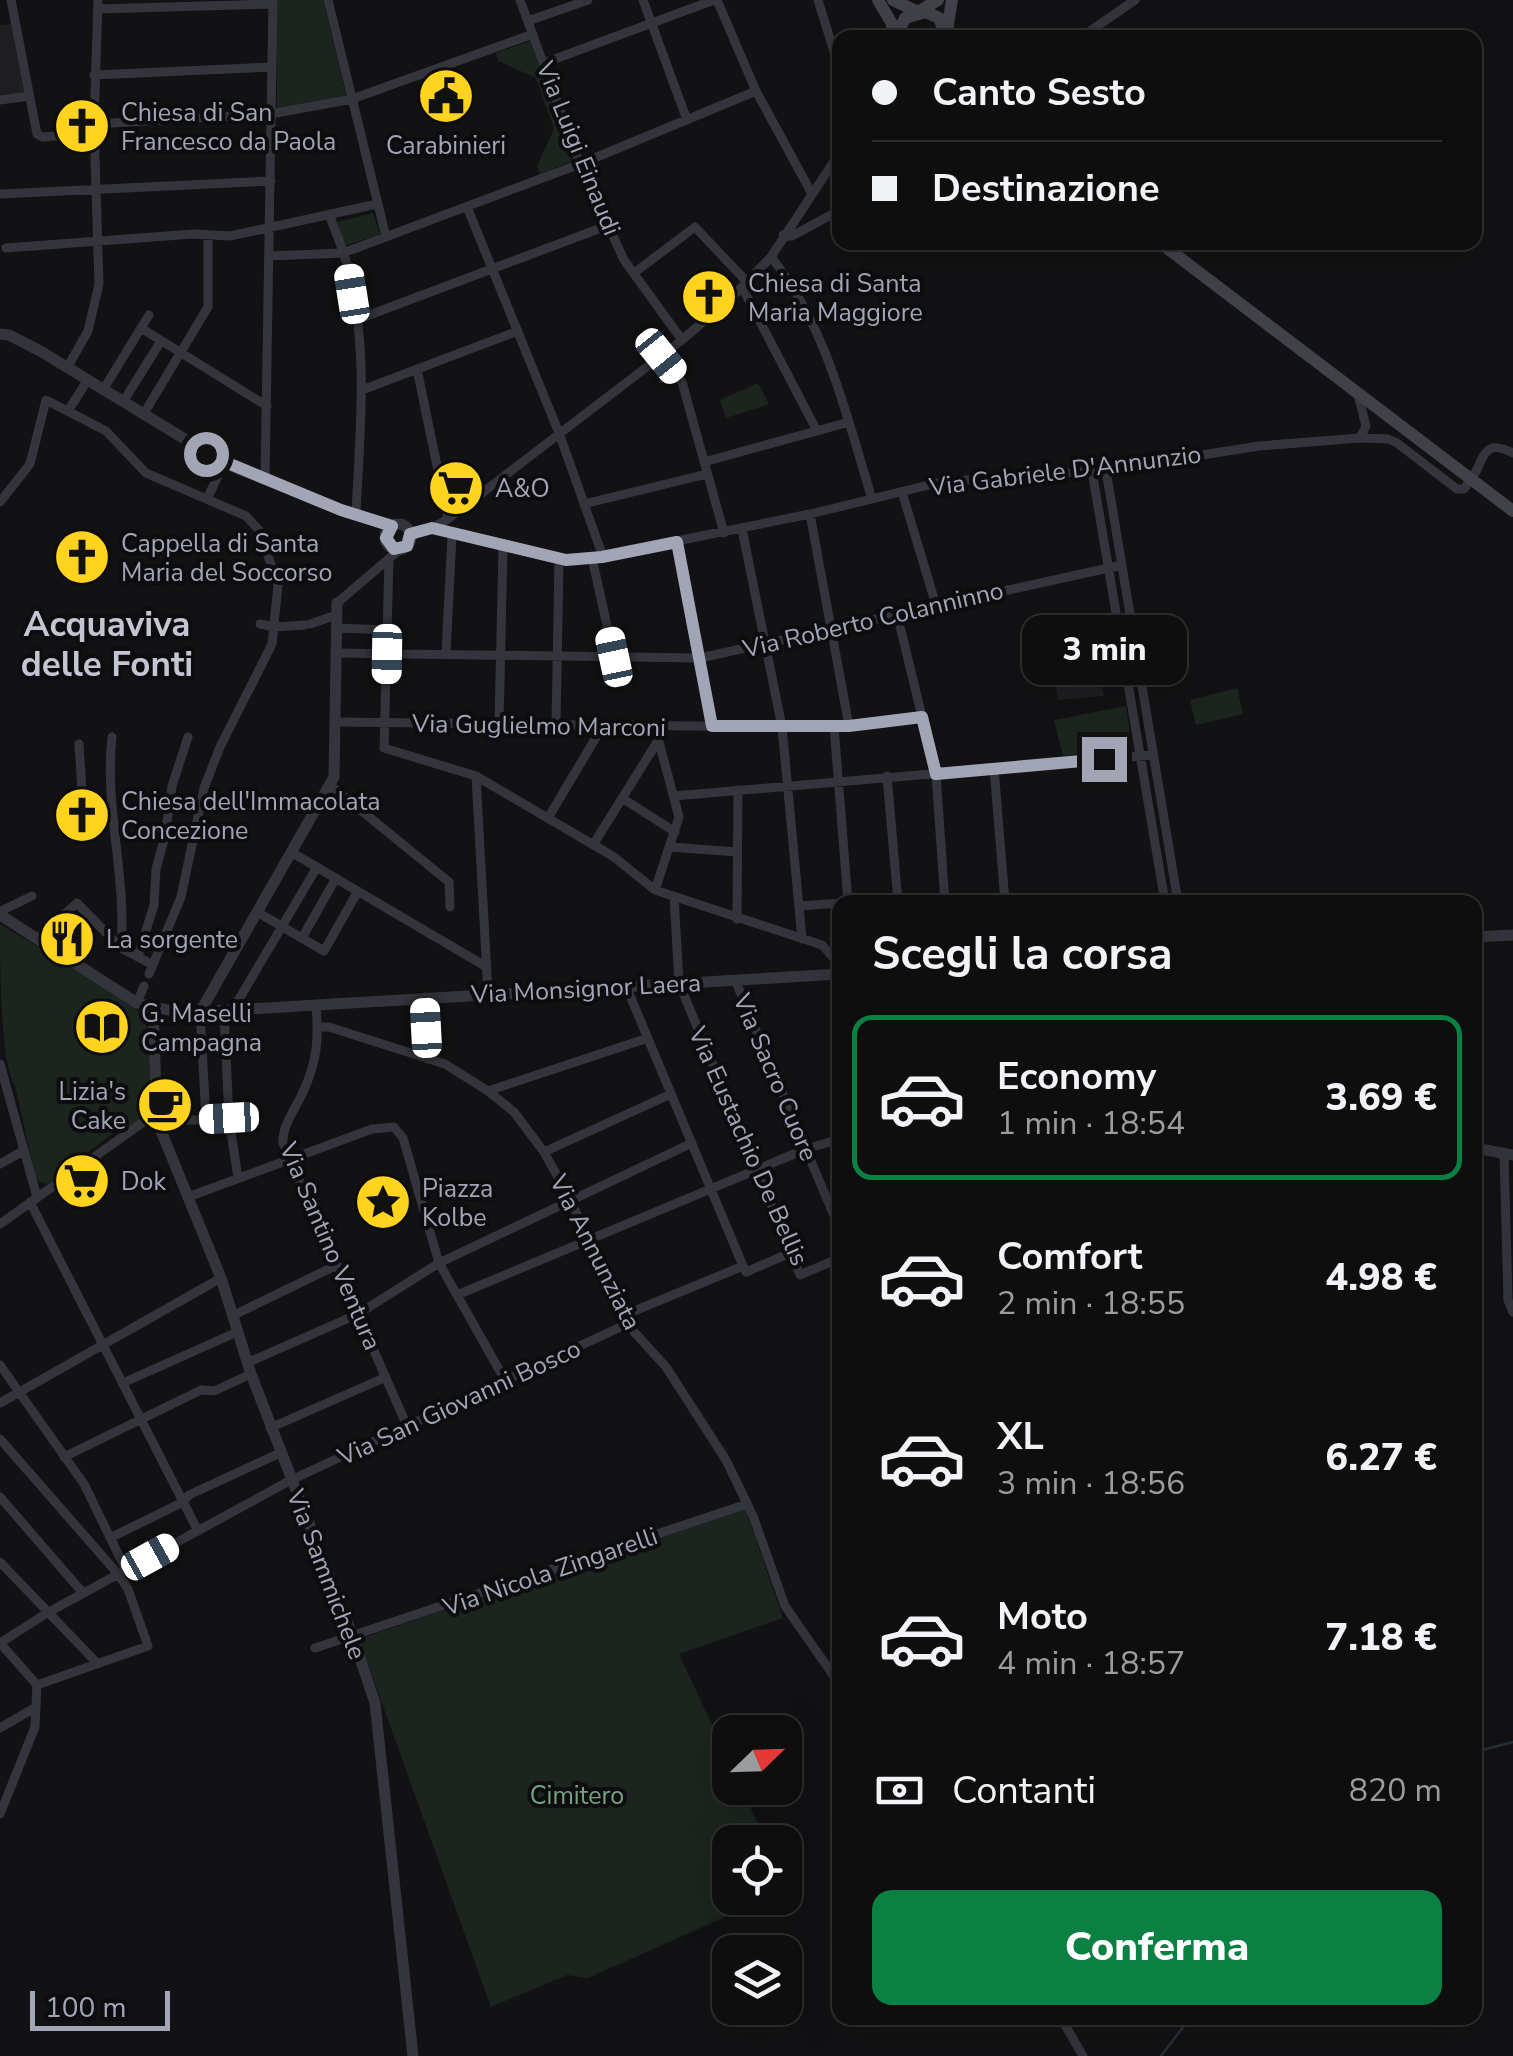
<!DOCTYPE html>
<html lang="it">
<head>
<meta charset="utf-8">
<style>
  body { margin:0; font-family:"Nunito Sans",sans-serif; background:#1c1c1d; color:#f1f3f6; height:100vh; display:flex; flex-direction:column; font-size:38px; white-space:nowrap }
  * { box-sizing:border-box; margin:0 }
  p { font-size:32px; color:#9b9c9e }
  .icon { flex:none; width:55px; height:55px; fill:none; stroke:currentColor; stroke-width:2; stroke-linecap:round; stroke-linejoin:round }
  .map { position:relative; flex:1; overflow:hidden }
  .drawer { position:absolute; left:832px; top:895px; width:650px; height:1130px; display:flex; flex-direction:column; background:#0e0e0f; border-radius:20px; box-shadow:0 10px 40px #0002,0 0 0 2px #2e2e2f }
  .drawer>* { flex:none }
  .banner { position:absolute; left:832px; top:30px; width:650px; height:220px; border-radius:20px; box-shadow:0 10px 40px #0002,0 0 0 2px #2e2e2f; display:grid; align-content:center; height:220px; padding:0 40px; background:#0e0e0f }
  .needle { width:65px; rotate:67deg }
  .fabs { position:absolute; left:712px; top:1715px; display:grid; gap:20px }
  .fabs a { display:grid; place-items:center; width:90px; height:90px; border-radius:20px; background:#0e0e0f; box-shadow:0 10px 40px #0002,0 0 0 2px #2e2e2f; font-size:50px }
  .scale { position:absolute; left:30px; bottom:25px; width:140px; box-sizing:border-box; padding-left:10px; border:5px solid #a2a5b6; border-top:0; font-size:28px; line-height:35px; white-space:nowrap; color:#a2a5b6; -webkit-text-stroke:8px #0d0d0f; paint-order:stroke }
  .end { position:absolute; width:45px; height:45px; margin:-22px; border:12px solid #a2a5b6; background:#111; box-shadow:0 0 0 5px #111 }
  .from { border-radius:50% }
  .bubble { position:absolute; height:70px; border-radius:20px; background:#0e0e0f; box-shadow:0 10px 40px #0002,0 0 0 2px #2e2e2f; font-size:32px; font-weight:800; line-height:70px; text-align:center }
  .car { position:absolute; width:30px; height:60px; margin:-30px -15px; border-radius:12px; box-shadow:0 0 8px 2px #0007; background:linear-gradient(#fff 24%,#345 0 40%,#fff 0 76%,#345 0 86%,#fff 0) }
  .banner b { display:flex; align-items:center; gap:35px; height:95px; font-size:38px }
  .banner b+b { border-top:2px solid #2e2e2f }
  .banner i { width:25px; height:25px; background:#f1f3f6 }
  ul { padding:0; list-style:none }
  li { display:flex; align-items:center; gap:30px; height:165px; margin:0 20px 15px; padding:0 20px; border:5px solid transparent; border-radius:20px }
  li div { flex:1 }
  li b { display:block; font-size:38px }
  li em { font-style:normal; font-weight:800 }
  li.selected { border-color:#0b8043 }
  li>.icon { width:90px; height:90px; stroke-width:1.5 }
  h2 { padding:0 40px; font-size:45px; line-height:120px }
  .pay { display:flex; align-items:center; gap:25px; height:110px; padding:0 40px; font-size:38px }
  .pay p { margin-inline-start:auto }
  .action { display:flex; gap:20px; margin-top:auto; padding:20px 40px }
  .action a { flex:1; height:115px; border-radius:20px; background:#0b8043; color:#fff; font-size:40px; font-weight:800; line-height:115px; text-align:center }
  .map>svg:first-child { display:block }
  .built { fill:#1e1e21 }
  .green { fill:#1c241e }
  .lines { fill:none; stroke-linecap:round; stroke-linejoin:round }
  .stream { stroke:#272e38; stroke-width:2.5 }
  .minor { stroke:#34343c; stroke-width:9 }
  .tertiary { stroke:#34343c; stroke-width:11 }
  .secondary { stroke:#404149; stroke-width:12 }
  .route { stroke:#a2a5b6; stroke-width:12 }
  .labels { text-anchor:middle; stroke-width:8; stroke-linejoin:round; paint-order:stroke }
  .poi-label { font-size:25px; fill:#a2a5b6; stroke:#0d0d0f; text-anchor:start }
  .street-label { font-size:25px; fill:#a2a5b6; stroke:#0d0d0f }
  .park-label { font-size:25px; fill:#76a37f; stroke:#0d0d0f }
  .district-label { font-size:35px; font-weight:bold; fill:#c3c5d1; stroke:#0d0d0f }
</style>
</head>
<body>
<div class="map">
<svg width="1513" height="2056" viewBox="0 0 1513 2056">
  <rect width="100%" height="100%" fill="#121214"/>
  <path class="built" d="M15,24L29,96L0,100V25Z
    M1090,655L1093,673L1100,676L1104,696L1058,700L1056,687L1061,686L1058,666L1078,662V657Z"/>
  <path class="green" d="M277,0H323L346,95L277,109Z
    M530,41L572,161L540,174L537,166L554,129L536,78L498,61L496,53Z
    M373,213L380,234L345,246L337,222Z
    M758,383L769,404L726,418L720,400Z
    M1237,688L1243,714L1196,725L1190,700Z
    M1126,706L1131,742L1128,749L1063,756L1054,720Z
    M0,924L134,1004L148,1029L151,1110L129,1128L121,1127L82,1157L79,1163L47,1184L36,1180L15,1085C0,1065 0,957 0,924Z
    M745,1508L783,1618L679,1654L730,1763V1788H741L767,1842H730V1867L724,1871L730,1884V1898H737L743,1909L588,1978L567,1975L491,2007L359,1639Z"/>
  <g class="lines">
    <path class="stream" d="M1475,1752L1513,1742
      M1161,2056L1190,2018"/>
    <path class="minor" d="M11,0L37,134L43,137L94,133
      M328,0L386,237
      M520,0L580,164L624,260L682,340
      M643,0L687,120
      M717,0L756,91L811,192
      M818,0L840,71
      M98,9L273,4
      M528,21L588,0
      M1080,38L1135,0
      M544,63L714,0
      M94,75L271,67
      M0,100L29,96
      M94,124L271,114L352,99L533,34
      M0,194L271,181
      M467,207L559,433L603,557
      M329,214C335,231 343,248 347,265C369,345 360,432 356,513
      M783,235L792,236L840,210
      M6,248L193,234L230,236L377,204
      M269,256L343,253L580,164L756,91
      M771,257C826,325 847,417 872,499
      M634,273L695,227L747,282
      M742,287L817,431
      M356,320L609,225
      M141,328L267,406
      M661,356L682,382L724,533
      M67,368L88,331L99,284L94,124L98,0
      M417,369L448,519
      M103,390L149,315
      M362,390L518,331
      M123,402L161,341
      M68,411L87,381
      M143,415L208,307V237
      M1360,438L1388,439L1397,443L1457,489H1464C1469,481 1476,474 1479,465C1487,445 1494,444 1513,453
      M704,462L849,422
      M1106,470L1178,902
      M1092,471L1165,902
      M265,479L273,0
      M902,492L936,605
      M207,499L224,463
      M0,502L30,464L46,400L106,431L146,473L246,516L259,530L278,585L272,644L220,747L204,788L181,897L149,974
      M584,504L707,474
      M810,514L849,726
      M432,528L559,560L592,558L810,514L941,482L1106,470L1259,446L1360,438L1366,426L1358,395
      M742,529L782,727L802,939
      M410,534L432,528L448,519L682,340L735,294L771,257L840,152
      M677,542L712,726
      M592,558L614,657
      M389,559L384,748L476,776L614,857L655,890L822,945L840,965
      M337,603L399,550
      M897,614L936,774L945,902
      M260,624L275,627L305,625
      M310,624L337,615
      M337,628L388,630
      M337,653L700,658L1122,565
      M446,653L452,535
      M335,722L782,727L849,726L922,717
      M499,724L503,547
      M556,724L559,560
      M834,726L848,902
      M112,737C104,807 127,877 121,948
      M79,744L82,791
      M994,768L1005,902
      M476,776L488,993
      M887,776L898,902
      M330,785L449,882L450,907
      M674,796L1153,755
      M622,798L675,832
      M548,818L604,724
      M593,845L659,739
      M670,847L737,852
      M291,852L485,966
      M655,890L679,817L655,727
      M674,897L679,983L800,1275L840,1258
      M853,902L898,900
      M800,906L840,903
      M1,911L32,896
      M257,912L324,951L358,891
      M737,919L738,790
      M38,938L77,903L121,948L153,965
      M302,938L336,878
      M138,956L154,905L156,869L165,836L172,786L188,737
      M735,980L840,1230
      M626,986L743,1266
      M425,997L427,1059
      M137,1003L144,986
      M316,1007C319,1039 317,1062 303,1092C296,1108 282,1125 283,1143L407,1426
      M232,1011L317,867
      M200,1012L206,1119
      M224,1012L229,1119L238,1178
      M318,1027H329L445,1064L488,1091L514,1112L544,1152L571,1201L627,1324L666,1367L726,1460L753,1516L785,1606L840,1685
      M0,1064L37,1197
      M488,1091L648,1038
      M157,1121L229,1119
      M544,1152L671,1094
      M1504,1154L1508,1300L1513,1312
      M0,1164L23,1151
      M188,1197L372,1129L394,1127L403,1138L439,1263L506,1382
      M30,1202L198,1531
      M0,1224L156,1113
      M457,1295L806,1149L840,1139
      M232,1316L337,1265
      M622,1316L743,1266L746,1272L790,1253
      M247,1363L358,1314L439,1263L692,1143
      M0,1365L84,1484L126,1570
      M125,1382L237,1332
      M0,1403L221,1278
      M270,1428L386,1377
      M0,1439L118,1574L128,1589L148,1646L37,1685
      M64,1457L201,1390L214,1391L251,1374
      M0,1497L83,1593
      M110,1538L183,1502L189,1495L280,1453
      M0,1562L96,1662
      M0,1643L47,1613L291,1480L627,1324
      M0,1643L37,1685
      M315,1648L747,1504
      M0,1728L36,1707
      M0,1814L35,1727L37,1685
      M1061,2018L1083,2056"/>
    <path class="tertiary" d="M0,334L9,335L42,352L224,463L341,510L391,526
      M385 537a13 13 0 1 1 26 0a13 13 0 1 1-26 0Z
      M0,915L137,1003L182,1013L840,974
      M1475,937L1513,935
      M153,1008L157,1121L221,1278L251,1374L353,1637L375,1703L413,2056
      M200,1012L334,777L337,603
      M1475,1148L1513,1155"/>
    <path class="secondary" d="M878,0L891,22L896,38
      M893,0L918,12L938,0
      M947,30L952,0
      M896,38L905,18L926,12L939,18L947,38
      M1159,242L1513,511"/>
  </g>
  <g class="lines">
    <path class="route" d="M206,454L341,510L392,526L386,538L394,549L407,546L410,534L432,528L566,560L602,557L677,542L712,726H849L922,717L936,774L1104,759"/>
  </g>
  <defs>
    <g id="civic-disc" transform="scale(2.875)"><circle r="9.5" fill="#ffd31e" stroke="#0d0d0f"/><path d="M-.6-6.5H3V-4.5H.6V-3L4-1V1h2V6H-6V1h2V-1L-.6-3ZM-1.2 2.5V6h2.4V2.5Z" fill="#111"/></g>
    <g id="church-disc" transform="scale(2.875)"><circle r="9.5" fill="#ffd31e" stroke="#0d0d0f"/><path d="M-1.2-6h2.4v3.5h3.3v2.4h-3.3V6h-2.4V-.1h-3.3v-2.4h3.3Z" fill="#111"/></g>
    <g id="supermarket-disc" transform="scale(2.875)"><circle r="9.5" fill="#ffd31e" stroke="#0d0d0f"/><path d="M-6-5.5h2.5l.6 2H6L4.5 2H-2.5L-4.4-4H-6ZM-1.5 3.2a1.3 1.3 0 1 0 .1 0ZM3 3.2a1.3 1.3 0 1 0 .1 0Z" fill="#111"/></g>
    <g id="restaurant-disc" transform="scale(2.875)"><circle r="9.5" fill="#ffd31e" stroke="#0d0d0f"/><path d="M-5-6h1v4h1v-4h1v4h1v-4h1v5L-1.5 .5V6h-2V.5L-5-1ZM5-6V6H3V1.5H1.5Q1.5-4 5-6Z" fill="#111"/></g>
    <g id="library-disc" transform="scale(2.875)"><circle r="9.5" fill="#ffd31e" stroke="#0d0d0f"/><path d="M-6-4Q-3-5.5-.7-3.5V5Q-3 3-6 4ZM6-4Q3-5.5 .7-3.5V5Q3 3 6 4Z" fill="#111"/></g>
    <g id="cafe-disc" transform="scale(2.875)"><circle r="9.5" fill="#ffd31e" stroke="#0d0d0f"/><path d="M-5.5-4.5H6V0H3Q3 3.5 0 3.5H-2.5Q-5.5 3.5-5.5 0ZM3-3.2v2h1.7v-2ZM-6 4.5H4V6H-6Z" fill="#111"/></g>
    <g id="sight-disc" transform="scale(2.875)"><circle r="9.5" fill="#ffd31e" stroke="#0d0d0f"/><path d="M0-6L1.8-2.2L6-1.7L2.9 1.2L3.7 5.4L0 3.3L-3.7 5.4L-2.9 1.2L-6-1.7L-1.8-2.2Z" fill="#111"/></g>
  </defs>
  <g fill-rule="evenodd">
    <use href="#civic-disc" x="446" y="96"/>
    <use href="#church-disc" x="82" y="126"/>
    <use href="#church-disc" x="709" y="297"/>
    <use href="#supermarket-disc" x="456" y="488"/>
    <use href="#church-disc" x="82" y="557"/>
    <use href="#church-disc" x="82" y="815"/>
    <use href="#restaurant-disc" x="67" y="939"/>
    <use href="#library-disc" x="102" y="1027"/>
    <use href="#cafe-disc" x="165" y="1105"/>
    <use href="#supermarket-disc" x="82" y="1181"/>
    <use href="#sight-disc" x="383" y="1202"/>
  </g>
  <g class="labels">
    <g class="poi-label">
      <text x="121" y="121">Chiesa di San<tspan x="121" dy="29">Francesco da Paola</tspan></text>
      <text x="446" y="154" text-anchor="middle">Carabinieri</text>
      <text x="748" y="292">Chiesa di Santa<tspan x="748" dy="29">Maria Maggiore</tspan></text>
      <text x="495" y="497">A&amp;O</text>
      <text x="121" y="552">Cappella di Santa<tspan x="121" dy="29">Maria del Soccorso</tspan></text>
      <text x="121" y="810">Chiesa dell'Immacolata<tspan x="121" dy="29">Concezione</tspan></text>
      <text x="106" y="948">La sorgente</text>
      <text x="141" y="1022">G. Maselli<tspan x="141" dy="29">Campagna</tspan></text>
      <text x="126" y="1100" text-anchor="end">Lizia's<tspan x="126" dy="29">Cake</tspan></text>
      <text x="121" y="1190">Dok</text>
      <text x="422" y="1197">Piazza<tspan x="422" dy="29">Kolbe</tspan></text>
    </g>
    <g class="street-label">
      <text transform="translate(579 148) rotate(68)" y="9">Via Luigi Einaudi</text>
      <text transform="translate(1065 470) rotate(-7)" y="9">Via Gabriele D'Annunzio</text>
      <text transform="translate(873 619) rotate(-13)" y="9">Via Roberto Colanninno</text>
      <text transform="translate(539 725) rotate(1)" y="9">Via Guglielmo Marconi</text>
      <text transform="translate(586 988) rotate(-3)" y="9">Via Monsignor Laera</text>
      <text transform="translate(776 1077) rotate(67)" y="9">Via Sacro Cuore</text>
      <text transform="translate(749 1146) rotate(66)" y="9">Via Eustachio De Bellis</text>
      <text transform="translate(331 1246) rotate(67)" y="9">Via Santino Ventura</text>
      <text transform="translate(596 1252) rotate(63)" y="9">Via Annunziata</text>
      <text transform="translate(459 1402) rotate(-25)" y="9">Via San Giovanni Bosco</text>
      <text transform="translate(550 1571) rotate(-19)" y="9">Via Nicola Zingarelli</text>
      <text transform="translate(327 1574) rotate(69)" y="9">Via Sammichele</text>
    </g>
    <g class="park-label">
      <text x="577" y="1804">Cimitero</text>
    </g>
    <g class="district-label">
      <text x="107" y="636">Acquaviva<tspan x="107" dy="40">delle Fonti</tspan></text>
    </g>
  </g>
</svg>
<div class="fabs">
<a><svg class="needle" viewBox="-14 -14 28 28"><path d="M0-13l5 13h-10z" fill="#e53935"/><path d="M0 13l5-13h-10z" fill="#9b9c9e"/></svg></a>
<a><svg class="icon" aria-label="locate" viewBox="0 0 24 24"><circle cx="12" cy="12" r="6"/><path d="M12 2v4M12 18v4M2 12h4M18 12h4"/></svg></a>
<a><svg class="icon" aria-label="layers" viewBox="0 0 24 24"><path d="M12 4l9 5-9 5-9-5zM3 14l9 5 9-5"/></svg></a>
</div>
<div class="scale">100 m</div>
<i class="end from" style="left:206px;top:454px"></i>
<i class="end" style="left:1104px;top:759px"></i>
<div class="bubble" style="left:1022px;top:615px;width:165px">3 min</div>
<i class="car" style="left:352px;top:294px;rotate:351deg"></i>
<i class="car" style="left:661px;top:356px;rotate:141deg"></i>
<i class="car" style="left:387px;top:654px;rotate:181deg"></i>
<i class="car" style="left:614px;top:657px;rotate:348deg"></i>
<i class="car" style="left:426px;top:1028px;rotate:357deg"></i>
<i class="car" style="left:229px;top:1118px;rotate:267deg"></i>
<i class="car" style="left:150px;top:1557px;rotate:61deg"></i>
<div class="banner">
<b><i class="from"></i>Canto Sesto</b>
<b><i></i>Destinazione</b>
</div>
<section class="drawer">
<h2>Scegli la corsa</h2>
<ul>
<li class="selected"><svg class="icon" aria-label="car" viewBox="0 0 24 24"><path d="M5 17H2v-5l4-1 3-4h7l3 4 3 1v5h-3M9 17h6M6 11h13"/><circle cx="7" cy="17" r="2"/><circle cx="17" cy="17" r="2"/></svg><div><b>Economy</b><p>1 min · 18:54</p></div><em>3.69 €</em></li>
<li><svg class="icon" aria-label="car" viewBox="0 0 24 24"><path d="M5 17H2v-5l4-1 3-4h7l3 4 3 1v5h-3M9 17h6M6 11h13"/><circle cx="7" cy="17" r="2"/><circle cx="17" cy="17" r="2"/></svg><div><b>Comfort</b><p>2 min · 18:55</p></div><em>4.98 €</em></li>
<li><svg class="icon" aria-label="car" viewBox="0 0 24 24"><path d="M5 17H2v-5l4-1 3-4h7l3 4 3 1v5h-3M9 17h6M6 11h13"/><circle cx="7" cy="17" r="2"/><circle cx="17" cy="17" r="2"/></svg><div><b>XL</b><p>3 min · 18:56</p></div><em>6.27 €</em></li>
<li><svg class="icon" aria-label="car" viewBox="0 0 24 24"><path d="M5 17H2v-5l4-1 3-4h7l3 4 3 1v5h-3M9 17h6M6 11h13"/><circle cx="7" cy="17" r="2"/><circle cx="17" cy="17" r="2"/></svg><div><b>Moto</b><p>4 min · 18:57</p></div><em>7.18 €</em></li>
</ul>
<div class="pay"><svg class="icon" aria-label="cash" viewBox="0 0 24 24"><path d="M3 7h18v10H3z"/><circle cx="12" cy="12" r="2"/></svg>Contanti<p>820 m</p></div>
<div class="action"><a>Conferma</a></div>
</section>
</div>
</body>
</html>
